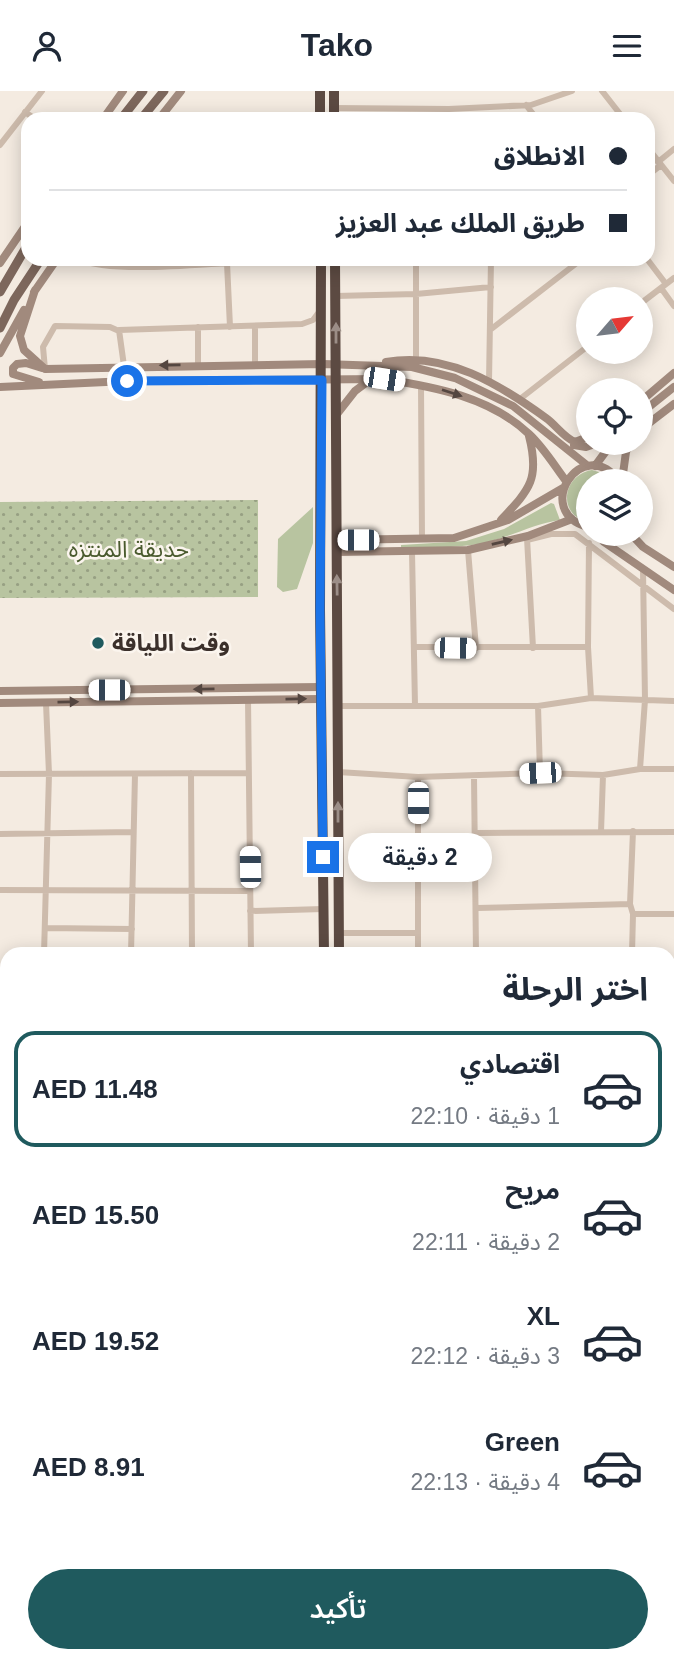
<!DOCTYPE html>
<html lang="ar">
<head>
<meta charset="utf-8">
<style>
  body { margin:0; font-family:Helvetica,"Noto Sans Arabic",sans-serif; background:#f2f2f3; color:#1f2937; direction:rtl; height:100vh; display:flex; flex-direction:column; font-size:26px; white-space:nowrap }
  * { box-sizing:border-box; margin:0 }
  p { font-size:23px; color:#747a83 }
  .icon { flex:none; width:38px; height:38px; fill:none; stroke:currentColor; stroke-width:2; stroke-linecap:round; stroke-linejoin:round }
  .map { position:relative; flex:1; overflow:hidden; direction:ltr }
  .sheet { position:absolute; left:0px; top:856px; width:676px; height:716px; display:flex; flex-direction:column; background:#fff; border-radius:21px 21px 0 0; box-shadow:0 4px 18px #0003; direction:rtl }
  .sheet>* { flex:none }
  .hud { position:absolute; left:21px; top:21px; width:634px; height:154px; border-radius:21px; box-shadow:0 4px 18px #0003; direction:rtl; display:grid; align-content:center; height:154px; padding:0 28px; background:#fff }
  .needle { width:46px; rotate:62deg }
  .controls { position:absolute; left:576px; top:196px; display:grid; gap:14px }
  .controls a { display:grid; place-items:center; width:77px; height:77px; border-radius:50%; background:#fff; box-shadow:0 4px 18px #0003; font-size:35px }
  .end { position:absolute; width:32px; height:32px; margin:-16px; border:9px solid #1a73e8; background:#fff; box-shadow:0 0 0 4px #fff }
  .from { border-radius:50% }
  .bubble { position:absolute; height:49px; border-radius:24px; background:#fff; box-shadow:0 4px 18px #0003; font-size:23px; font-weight:600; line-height:49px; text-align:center; direction:rtl }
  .car { position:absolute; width:21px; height:42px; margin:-21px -10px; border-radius:9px; box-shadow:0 0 5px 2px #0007; background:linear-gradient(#fff 24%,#345 0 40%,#fff 0 76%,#345 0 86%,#fff 0) }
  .hud b { display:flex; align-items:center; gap:24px; height:66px; font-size:26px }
  .hud b+b { border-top:2px solid #e0e1e3 }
  .hud i { width:18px; height:18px; background:#1f2937 }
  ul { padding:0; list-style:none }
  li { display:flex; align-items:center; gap:21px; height:116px; margin:0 14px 10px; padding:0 14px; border:4px solid transparent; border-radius:21px }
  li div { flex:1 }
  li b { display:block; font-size:26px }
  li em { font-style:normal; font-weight:600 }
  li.on { border-color:#1f5a5e }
  li>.icon { width:63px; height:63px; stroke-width:1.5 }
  h2 { padding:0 28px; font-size:32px; line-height:84px }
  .action { display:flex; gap:14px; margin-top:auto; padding:14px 28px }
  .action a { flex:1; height:80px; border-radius:42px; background:#1f5a5e; color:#fff; font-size:28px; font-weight:600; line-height:80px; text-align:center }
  header { display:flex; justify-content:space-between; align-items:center; height:91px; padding:0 28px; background:#fff; font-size:32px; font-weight:600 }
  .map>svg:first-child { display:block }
  .grass { fill:#b8c4a0 }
  .park { fill:url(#park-dots) }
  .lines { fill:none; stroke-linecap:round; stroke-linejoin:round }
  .street { stroke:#cdbbac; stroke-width:6 }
  .secondary { stroke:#a18a7d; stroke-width:8 }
  .primary { stroke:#7d675c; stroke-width:9 }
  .highway { stroke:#5c4a42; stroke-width:10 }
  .oneway { fill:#9c8e87 }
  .oneway2 { fill:#544640 }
  .route { stroke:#1a73e8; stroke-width:9 }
  .poi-dot { fill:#1f5a5e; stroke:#fbf5ee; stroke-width:2.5 }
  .labels { text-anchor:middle; stroke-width:5; stroke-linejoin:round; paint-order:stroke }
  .park-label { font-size:23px; fill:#4a5a2e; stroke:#fbf5ee }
  .poi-label { font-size:23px; font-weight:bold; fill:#3b302b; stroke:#fbf5ee; text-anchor:start }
</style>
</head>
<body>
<header><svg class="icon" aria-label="menu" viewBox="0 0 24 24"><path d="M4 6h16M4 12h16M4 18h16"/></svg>Tako<svg class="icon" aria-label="person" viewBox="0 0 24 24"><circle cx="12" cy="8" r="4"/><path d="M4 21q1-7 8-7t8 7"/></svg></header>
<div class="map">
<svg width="674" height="1570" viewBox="0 0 674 1570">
  <defs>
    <pattern id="park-dots" width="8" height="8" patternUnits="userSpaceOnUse" patternTransform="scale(1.75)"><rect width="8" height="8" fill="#b8c4a0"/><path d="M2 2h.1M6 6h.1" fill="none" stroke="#97a083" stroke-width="1.8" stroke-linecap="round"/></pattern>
  </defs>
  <rect width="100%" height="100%" fill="#f4ebe1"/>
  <path class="grass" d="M592,379L609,384L615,390H588V431C557,424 562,384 592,379Z
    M551,412L554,413L560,429C532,433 507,448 479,453C454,457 427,457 401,457V454L466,450L504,438Z
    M313,416V452L297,498L283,501L277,496L278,448Z"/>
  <path class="park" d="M258,409V506L0,507V411Z"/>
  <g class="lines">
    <path class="street" d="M602,0L624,28
      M526,14L537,28
      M334,17L449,18L531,14L572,0
      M25,21L35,28
      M227,27V28
      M0,54L42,0
      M648,57L674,90
      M658,71L674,58
      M648,84L661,74
      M79,168C108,182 192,174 227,172V168
      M647,168L666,193
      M227,172L230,236
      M661,197L674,215
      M336,205L416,203L491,196
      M640,213L674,187
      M255,235V274
      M198,236V274
      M490,239L582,168
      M416,267V168
      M124,275L119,239L302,233L313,229L319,221
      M45,278L43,256L55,235L110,236L119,240
      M489,291L491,168
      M421,294L422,448
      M520,308L588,255
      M527,447L533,557
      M527,449L551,443H575L674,518
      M589,452L588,556L591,607
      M468,459L476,557
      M412,461L415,615H538L591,607L674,610
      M414,556H588
      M248,608L251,863
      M338,615H415
      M538,615L540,682
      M640,678L645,609L643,479
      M338,681L418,686L540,682L603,684L640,678H674
      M191,682L192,863
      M0,683L248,682
      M474,685L476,863
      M418,686V863
      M601,741L603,684
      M476,742L674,741
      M0,743L133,741
      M0,799L250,800
      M477,817L630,813
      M250,820L323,818
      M633,823H674
      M45,837L132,838
      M339,842H418
      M44,863L49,683L46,612
      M131,863L135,683
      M632,863L633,823L630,813L633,740
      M668,945H674
      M0,955H7
      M668,1004H674
      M668,1056L674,1057
      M0,1126H7
      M0,1136H7
      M668,1141L674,1134
      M0,1203H7
      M0,1264H7
      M0,1352H7
      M0,1472H7
      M668,1486L674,1489
      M0,1534H7
      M145,1564V1570
      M256,1564L257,1570
      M200,1570L201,1564
      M355,1570L357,1564
      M361,1570L362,1564"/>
    <path class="secondary" d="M103,28L123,0
      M159,28L181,0
      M0,172L28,131
      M35,199L20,245L24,259L45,278L323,273L412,276L455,287L513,315L588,375
      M34,201L57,168
      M0,262L24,219
      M386,271C446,260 499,293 546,327C556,334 563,346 575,351L588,346
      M39,291L13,283V277L17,273L26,272L42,277
      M0,296L127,290L384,288C435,296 490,306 529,343C544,357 554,374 566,390
      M640,311L674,282
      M337,323L355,300L371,288
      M640,323L674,296
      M640,339L674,313
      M574,354L586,356L598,352
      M595,375L612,352
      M622,390L626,361L630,352
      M501,429C530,398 540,388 529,345
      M588,436C531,421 582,341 619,390
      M597,443L604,451L674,499
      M631,443L643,456L674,476
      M337,449L454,447L508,429L563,397
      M337,461L468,459L528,445L572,428
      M0,600L321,596
      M0,612L321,608
      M0,1022H7
      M0,1034H7
      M668,1144L674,1148
      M668,1162L674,1166
      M668,1514L674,1503
      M668,1561L674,1551
      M641,1570L644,1564"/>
    <path class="primary" d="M121,28L143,0
      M141,28L164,0
      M0,201L28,153
      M0,237L14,209L41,168"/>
    <path class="highway" d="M320,0V28
      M334,0V28
      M321,168L320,519L324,863
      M335,168L339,863
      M332,1564V1570
      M346,1570V1564"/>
  </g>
  <defs><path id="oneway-solid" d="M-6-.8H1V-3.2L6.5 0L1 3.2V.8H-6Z" transform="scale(1.75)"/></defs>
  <g class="oneway">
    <use href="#oneway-solid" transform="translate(336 242) rotate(-90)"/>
    <use href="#oneway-solid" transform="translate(337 494) rotate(-91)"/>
    <use href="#oneway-solid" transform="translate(338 721) rotate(-90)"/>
  </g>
  <g class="oneway2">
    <use href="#oneway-solid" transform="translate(170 274) rotate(179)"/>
    <use href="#oneway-solid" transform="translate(452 302) rotate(18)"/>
    <use href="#oneway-solid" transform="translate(502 451) rotate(-13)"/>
    <use href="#oneway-solid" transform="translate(204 598) rotate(179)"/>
    <use href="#oneway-solid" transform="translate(296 608) rotate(-1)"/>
    <use href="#oneway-solid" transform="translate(68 611) rotate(-1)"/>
  </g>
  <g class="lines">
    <path class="route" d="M127,290L322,289L320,519L323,766"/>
  </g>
  <circle class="poi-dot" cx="98" cy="552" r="7"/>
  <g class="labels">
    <g class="park-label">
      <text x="129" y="466">حديقة المنتزه</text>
    </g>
    <g class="poi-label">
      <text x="112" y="560">وقت اللياقة</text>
    </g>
  </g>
</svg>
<div class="controls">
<a><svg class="needle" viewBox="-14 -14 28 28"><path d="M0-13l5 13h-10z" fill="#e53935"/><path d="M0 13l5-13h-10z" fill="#747a83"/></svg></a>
<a><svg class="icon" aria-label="locate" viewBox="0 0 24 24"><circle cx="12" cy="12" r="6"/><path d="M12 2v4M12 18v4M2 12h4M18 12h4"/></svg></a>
<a><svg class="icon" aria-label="layers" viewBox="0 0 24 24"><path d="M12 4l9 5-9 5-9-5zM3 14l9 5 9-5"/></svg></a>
</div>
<i class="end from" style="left:127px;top:290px"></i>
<i class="end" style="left:323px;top:766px"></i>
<div class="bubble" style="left:348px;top:742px;width:144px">2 دقيقة</div>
<i class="car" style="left:384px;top:288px;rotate:99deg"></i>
<i class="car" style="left:358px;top:449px;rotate:270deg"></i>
<i class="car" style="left:455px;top:557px;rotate:91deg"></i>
<i class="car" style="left:109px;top:599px;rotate:270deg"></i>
<i class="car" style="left:540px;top:682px;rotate:268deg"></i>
<i class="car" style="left:418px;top:712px;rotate:180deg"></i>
<i class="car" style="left:250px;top:776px;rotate:359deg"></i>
<div class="hud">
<b><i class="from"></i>الانطلاق</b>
<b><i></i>طريق الملك عبد العزيز</b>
</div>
<section class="sheet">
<h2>اختر الرحلة</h2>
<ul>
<li class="on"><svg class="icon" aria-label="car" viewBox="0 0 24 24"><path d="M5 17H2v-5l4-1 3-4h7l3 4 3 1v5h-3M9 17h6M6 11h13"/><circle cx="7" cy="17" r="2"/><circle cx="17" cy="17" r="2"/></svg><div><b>اقتصادي</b><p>1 دقيقة · 22:10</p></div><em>AED 11.48</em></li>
<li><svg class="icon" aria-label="car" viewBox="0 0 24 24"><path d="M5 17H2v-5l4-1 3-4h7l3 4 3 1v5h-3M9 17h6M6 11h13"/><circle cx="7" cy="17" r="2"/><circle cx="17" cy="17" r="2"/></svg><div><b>مريح</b><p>2 دقيقة · 22:11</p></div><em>AED 15.50</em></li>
<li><svg class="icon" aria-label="car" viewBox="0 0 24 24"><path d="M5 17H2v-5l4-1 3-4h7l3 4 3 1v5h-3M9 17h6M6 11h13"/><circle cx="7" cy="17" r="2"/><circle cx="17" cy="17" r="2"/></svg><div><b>XL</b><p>3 دقيقة · 22:12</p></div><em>AED 19.52</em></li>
<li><svg class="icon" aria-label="car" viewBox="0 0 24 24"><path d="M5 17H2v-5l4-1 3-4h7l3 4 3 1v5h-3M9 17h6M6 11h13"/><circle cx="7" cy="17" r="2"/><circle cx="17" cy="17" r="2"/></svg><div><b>Green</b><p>4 دقيقة · 22:13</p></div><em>AED 8.91</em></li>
</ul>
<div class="action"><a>تأكيد</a></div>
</section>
</div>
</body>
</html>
